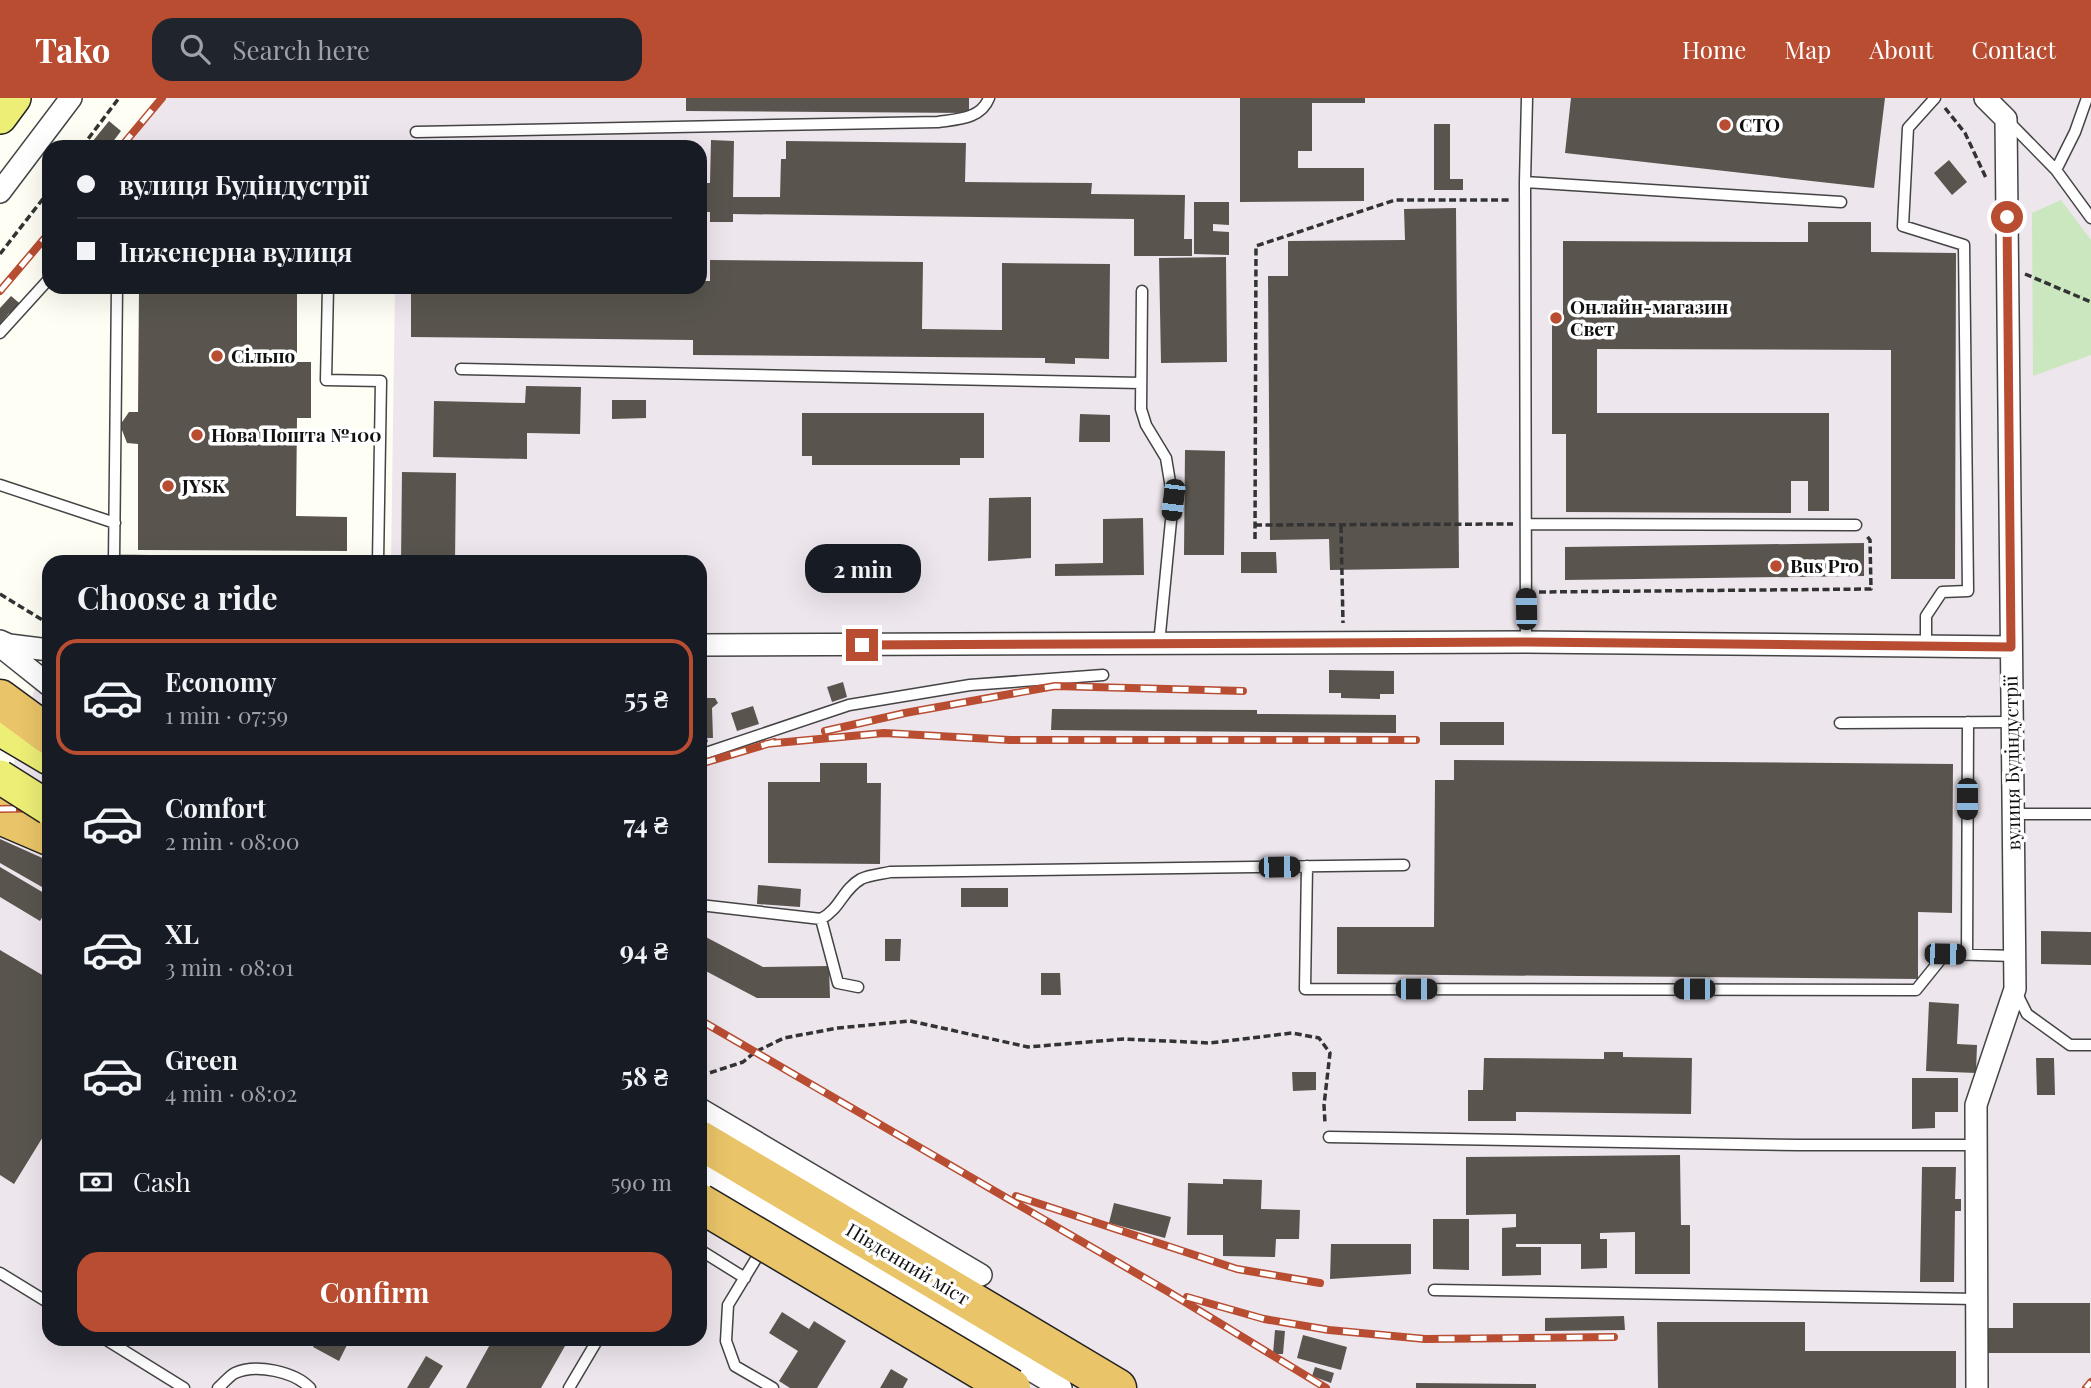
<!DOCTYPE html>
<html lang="en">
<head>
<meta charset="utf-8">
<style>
  body { margin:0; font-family:"Playfair Display",serif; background:#20242c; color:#f1f3f6; height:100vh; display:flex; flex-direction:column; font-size:26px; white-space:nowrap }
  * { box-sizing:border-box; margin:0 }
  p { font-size:23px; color:#9ea1a6 }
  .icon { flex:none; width:38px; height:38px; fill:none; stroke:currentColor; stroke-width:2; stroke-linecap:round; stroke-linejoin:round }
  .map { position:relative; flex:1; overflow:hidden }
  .sheet { position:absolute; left:42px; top:457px; width:665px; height:791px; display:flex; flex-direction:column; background:#171b24; border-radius:21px; box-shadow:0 7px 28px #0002 }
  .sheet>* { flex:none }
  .hud { position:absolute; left:42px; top:42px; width:665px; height:154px; border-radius:21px; box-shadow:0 7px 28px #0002; display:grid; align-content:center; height:154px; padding:0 35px; background:#171b24 }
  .end { position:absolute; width:32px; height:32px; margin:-16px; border:9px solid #b84d32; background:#fff; box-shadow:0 0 0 4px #fff }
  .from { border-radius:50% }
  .bubble { position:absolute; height:49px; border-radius:21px; background:#171b24; box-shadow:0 7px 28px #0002; font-size:23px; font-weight:700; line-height:49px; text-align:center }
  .car { position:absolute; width:21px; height:42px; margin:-21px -10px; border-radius:9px; box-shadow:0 0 5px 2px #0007; background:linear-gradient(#222 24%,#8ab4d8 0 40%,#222 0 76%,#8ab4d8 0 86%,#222 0) }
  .hud b { display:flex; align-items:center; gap:24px; height:66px; font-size:26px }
  .hud b+b { border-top:2px solid #363941 }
  .hud i { width:18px; height:18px; background:#f1f3f6 }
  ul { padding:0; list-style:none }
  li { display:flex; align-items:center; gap:21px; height:116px; margin:0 14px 10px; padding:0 21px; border:4px solid transparent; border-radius:21px }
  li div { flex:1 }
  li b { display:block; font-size:26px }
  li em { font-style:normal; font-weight:700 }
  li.current { border-color:#b84d32 }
  li>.icon { width:63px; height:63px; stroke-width:1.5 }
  h2 { padding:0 35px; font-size:32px; line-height:84px }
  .pay { display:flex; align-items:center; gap:18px; height:77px; padding:0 35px; font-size:26px }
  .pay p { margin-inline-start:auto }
  .cta { display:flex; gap:14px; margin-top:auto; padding:14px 35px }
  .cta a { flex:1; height:80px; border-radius:21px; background:#b84d32; color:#fff; font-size:28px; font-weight:700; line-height:80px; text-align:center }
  header { display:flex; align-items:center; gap:42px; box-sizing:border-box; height:98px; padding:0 35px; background:#b84d32; color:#fff }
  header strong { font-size:33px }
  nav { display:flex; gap:38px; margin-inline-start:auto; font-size:24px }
  .search { width:490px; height:63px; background:#20242c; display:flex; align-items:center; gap:18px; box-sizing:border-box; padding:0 24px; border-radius:21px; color:#9ea1a6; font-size:26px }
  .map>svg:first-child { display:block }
  .industrial { fill:#eee6ed }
  .green { fill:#cae7c0 }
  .building { fill:#59554e }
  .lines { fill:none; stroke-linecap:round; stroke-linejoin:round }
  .lane-casing { stroke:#444; stroke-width:13 }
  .street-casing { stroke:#444; stroke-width:24 }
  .primary-casing { stroke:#222; stroke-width:36 }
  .highway-casing { stroke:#222; stroke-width:41 }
  .path { stroke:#333; stroke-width:3.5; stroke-dasharray:7 3.5; stroke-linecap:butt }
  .lane { stroke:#fff; stroke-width:10 }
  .street { stroke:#fff; stroke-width:21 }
  .primary { stroke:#edee75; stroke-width:33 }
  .highway { stroke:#e9c468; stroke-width:38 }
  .rail-casing { stroke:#b84d32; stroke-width:8 }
  .rail { stroke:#fff; stroke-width:5; stroke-dasharray:16; stroke-linecap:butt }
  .primary-bridge-casing { stroke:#222; stroke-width:36; stroke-linecap:butt }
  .highway-bridge-casing { stroke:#222; stroke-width:41; stroke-linecap:butt }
  .primary-bridge { stroke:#edee75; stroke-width:33 }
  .highway-bridge { stroke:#e9c468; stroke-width:38 }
  .route { stroke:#b84d32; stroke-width:9 }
  .poi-dot { fill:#b84d32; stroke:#fff; stroke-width:2.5 }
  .labels { text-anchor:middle; stroke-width:7; stroke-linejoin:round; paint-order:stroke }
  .poi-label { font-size:19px; font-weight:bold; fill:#111; stroke:#fff; text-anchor:start }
  .street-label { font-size:19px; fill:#111; stroke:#fff }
</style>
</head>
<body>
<header>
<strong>Tako</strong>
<div class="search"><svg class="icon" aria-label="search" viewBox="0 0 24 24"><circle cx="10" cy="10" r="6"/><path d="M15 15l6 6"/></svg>Search here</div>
<nav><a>Home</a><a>Map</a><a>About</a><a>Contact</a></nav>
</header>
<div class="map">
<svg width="2091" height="1290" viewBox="0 0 2091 1290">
  <rect width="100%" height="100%" fill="#fefef5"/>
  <path class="industrial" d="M162,0H2091V1290H0V715L49,540V1241H700V464H391L395,189H700V49H126Z"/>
  <path class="green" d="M2061,102L2091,142V257L2033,278L2032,115Z"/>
  <path class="building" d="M686,0H969V15L686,13Z
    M1240,0H1365V5H1312V53H1298V70H1364V103L1240,104Z
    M1571,0H1885L1874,90L1565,55Z
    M109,23L121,33L109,49H88Z
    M1434,26H1450V81H1463V92H1434Z
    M711,42L734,43L733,99H780L781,61H786V43L966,45L965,84L1092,85L1091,96L1185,97L1184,141H1192V158H1134V121L733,116V124H710V114H700V85H710Z
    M1949,62L1967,84L1952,97L1934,75Z
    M1194,104H1229V127L1213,126V133L1229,134V157L1194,156Z
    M1456,110L1459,470L1330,472L1329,441L1270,442L1268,178H1288V143L1405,142L1404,111Z
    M1808,124H1871V154L1956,155L1955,481H1891V252L1597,251V315H1829V413H1808V383H1791V415L1566,414V336H1552V219H1563V143L1808,144Z
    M1226,159L1227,264L1161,265L1159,160Z
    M710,162L923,164L922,231L1002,232V165L1110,166L1109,261L1075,260V266L1045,265V260L693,257V242L411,239V189H700V183H710Z
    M139,189H297V264H311V320H297L296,418L347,419V453L138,452V346L127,345L120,327L129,314H138Z
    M11,198L23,208L13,219L9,215L0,226V210Z
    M526,288L581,289L580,336L527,335V361L433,359L434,303L525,305Z
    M612,302H646V320L612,321Z
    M802,315H984V360H960V367H812V358H802Z
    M1080,316L1110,317V344H1079Z
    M1185,352L1225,353L1224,457H1184Z
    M402,374L456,375L455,464H401Z
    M1031,399V460L988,463L989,400Z
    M1143,420L1144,477L1055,478V466L1103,465V421Z
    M1864,445V478L1565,482V449Z
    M1241,454H1276L1277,475H1241Z
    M1329,572L1394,573V596H1380V601L1341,600V595H1329Z
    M843,584L847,599L832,604L827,589Z
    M700,600H715L718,605L712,610L713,640H707L708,644L700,645Z
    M753,608L759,626L737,633L731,615Z
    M1052,611L1257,612V616L1396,617V635L1051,632Z
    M1440,624H1504V647H1440Z
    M1454,662L1953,666L1952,815L1918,814V881L1337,876V829H1434L1435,682H1454Z
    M820,665H867V685H881L880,766L768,765V684H820Z
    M0,741L49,763V793L0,765Z
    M0,769L49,798V808L40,823L0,799Z
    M758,787L801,791L800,809L757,806Z
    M961,790H1008V809H961Z
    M2041,833L2091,834V867L2041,866Z
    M700,836L763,869L829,868L830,900H757L700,870Z
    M885,841H901L900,863H885Z
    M0,852L49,881V1029L14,1086L0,1077Z
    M1041,875H1060L1061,897H1041Z
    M1929,904L1959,906L1957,946L1977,947L1976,975L1926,973Z
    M1604,954H1623V959L1692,960L1691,1016L1516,1014V1023H1468V992H1483L1484,960L1604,961Z
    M2036,960H2054L2055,997H2037Z
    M1292,974H1316V992L1293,993Z
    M1912,980H1958V1014H1935V1030L1912,1031Z
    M1680,1057L1681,1127H1690V1176H1635V1134L1600,1135V1141H1607V1170L1581,1171V1146H1516V1149H1541V1177L1502,1178V1130L1516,1129V1116L1466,1117V1059Z
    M1922,1069H1956L1955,1101H1961V1113H1955L1954,1184H1920Z
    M1223,1081L1262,1082L1261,1111L1300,1112L1299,1141H1276L1275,1159L1223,1158V1137H1187L1188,1085L1223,1086Z
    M1114,1105L1171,1119L1165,1140L1109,1125Z
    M1433,1121H1469V1172L1433,1171Z
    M1331,1146H1411V1176L1330,1181Z
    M2013,1205H2090V1255H1987V1230H2013Z
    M782,1214L809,1231L814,1223L846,1243L817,1290H790L779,1283L798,1253L769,1235Z
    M1624,1218L1625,1232L1545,1233V1220Z
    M1657,1224H1805V1253H1956V1290H1658Z
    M1275,1232L1285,1233L1283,1256H1273Z
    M1303,1237L1347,1249L1341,1272L1297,1260Z
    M318,1241H350L339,1263L313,1249Z
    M493,1241H569L541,1290H466Z
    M426,1258L443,1268L429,1290H407Z
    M1315,1269L1334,1275L1331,1285L1312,1278Z
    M891,1271L908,1281L903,1290H880Z
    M1416,1285L1536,1286V1290H1416Z"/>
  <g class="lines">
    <g class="lane-casing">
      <path id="lane" d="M2008,23L2056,72L2091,120
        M416,34L938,24C958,21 981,21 989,0
        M2056,72L2075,34L2087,0
        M1525,84L1841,104
        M117,189L114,463L185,464
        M328,189L326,282L381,283L378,464
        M1142,193L1141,311L1146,327L1166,360L1173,402L1159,546
        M0,235L49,181
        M461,271L1141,285
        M0,387L115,425
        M1526,426L1856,427
        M1526,544L1525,84L1527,0
        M1926,548V518L1942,494L1968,493L1964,147L1903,128L1908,30L1935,0
        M1840,625L2012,624
        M700,657L849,607L970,587L1103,577
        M2013,716H2091
        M1307,768L1305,891L1916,892L1945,856L2014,858
        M700,807L821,821C841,810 842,792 861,781C869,777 881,776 890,774L1404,767
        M821,821L838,885L858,889
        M1967,857L1968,624
        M2016,894L2027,916L2070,947H2091
        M1329,1039L1799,1047H1976
        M762,1151L728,1207L726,1243L735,1268L773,1290
        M700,1152L745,1180
        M0,1175L49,1205
        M1434,1192L1977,1201
        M105,1241L184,1290
        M218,1290C223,1286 229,1278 235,1275C256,1265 295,1274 310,1290
        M569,1290L598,1241"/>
    </g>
    <g class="street-casing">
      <path id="street" d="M0,94L71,0
        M0,543L9,547L49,552
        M700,547L1526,544L2011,549
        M0,548L49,587
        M700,1011L981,1177
        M700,1075L1061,1290
        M1977,1290L1976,1007L2015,891L2006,21L1985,0"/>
    </g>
    <g class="primary-casing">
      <path id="primary" d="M0,19L14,0
        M0,631L49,660"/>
    </g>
    <g class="highway-casing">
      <path id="highway" d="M0,601L49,637
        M0,717L49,738
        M700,1042L1117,1290"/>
    </g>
    <path class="path" d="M1945,10L1965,35L1987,82
      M82,49L119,0
      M0,156L49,93
      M2025,176L2091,204
      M1255,427L1513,426
      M1341,428L1343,525
      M1255,441L1256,148L1395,102H1512
      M1539,494L1871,491L1870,442L1866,437
      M0,496L49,526
      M700,978L743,964L755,954L784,940L838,930L910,923L1028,949L1124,941L1210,945L1292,935L1319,940L1330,955L1324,1007L1325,1025"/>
    <use href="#lane" class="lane"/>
    <use href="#street" class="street"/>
    <use href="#primary" class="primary"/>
    <use href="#highway" class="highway"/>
    <g class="rail-casing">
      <path id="rail" d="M121,49L162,0
        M0,193L49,135
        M825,633L905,615L1055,588L1243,593
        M765,646L884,635L1010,642H1416
        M700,666L774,644
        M0,711L49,710
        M700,922L1167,1193L1326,1290
        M1016,1098L1237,1171L1320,1185
        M1187,1199L1264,1221L1329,1232L1425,1241L1614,1239
        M2086,1290L2091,1284"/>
    </g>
    <use href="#rail" class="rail"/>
    <g class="primary-bridge-casing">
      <path id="primary-bridge" d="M0,679L49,710"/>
    </g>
    <g class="highway-bridge-casing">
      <path id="highway-bridge" d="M700,1105L1011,1290"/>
    </g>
    <use href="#primary-bridge" class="primary-bridge"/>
    <use href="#highway-bridge" class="highway-bridge"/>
  </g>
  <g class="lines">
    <path class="route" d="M862,547L1526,544L2011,549L2007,119"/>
  </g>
  <g class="poi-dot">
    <circle cx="1725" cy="27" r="7"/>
    <circle cx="1556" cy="220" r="7"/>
    <circle cx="217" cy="258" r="7"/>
    <circle cx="197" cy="337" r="7"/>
    <circle cx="168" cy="388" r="7"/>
    <circle cx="1776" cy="468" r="7"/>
  </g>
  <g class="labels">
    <g class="poi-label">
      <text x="1739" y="34">СТО</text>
      <text x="1570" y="216">Онлайн-магазин<tspan x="1570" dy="22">Свет</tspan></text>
      <text x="231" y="265">Сільпо</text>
      <text x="211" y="344">Нова Пошта №100</text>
      <text x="182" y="395">JYSK</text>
      <text x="1790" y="475">Bus Pro</text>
    </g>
    <g class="street-label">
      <text transform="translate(2012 665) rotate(-91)" y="7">вулиця Будіндустрії</text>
      <text transform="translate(908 1166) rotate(31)" y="7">Південний міст</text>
    </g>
  </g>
</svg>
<i class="end from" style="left:2007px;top:119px"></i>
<i class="end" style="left:862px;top:547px"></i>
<div class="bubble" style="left:805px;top:446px;width:116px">2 min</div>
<i class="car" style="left:1173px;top:402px;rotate:187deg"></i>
<i class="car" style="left:1526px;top:511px;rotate:359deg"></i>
<i class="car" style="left:1967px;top:701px;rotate:180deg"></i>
<i class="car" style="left:1279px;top:769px;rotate:89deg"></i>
<i class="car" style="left:1945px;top:856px;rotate:91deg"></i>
<i class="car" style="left:1416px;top:891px;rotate:90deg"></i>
<i class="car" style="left:1694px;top:891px;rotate:270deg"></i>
<div class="hud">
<b><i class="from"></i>вулиця Будіндустрії</b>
<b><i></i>Інженерна вулиця</b>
</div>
<section class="sheet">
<h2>Choose a ride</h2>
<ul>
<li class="current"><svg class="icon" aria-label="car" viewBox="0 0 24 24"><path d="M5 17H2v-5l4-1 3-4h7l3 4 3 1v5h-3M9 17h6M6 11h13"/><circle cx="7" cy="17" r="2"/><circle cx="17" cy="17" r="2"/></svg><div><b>Economy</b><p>1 min · 07:59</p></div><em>55 ₴</em></li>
<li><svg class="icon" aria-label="car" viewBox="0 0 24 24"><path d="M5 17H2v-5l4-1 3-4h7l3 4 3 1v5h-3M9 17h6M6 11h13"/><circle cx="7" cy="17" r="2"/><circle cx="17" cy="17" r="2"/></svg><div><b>Comfort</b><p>2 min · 08:00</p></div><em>74 ₴</em></li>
<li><svg class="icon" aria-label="car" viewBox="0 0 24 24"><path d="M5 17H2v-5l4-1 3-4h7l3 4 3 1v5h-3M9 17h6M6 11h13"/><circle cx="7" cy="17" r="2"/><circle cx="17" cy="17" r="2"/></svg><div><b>XL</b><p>3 min · 08:01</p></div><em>94 ₴</em></li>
<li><svg class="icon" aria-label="car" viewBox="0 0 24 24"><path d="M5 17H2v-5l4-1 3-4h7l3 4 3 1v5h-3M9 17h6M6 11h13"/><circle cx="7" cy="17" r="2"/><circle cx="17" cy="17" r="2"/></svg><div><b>Green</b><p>4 min · 08:02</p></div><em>58 ₴</em></li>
</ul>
<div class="pay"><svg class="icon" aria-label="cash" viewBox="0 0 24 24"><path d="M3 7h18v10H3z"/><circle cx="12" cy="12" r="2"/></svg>Cash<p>590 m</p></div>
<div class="cta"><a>Confirm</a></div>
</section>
</div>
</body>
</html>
